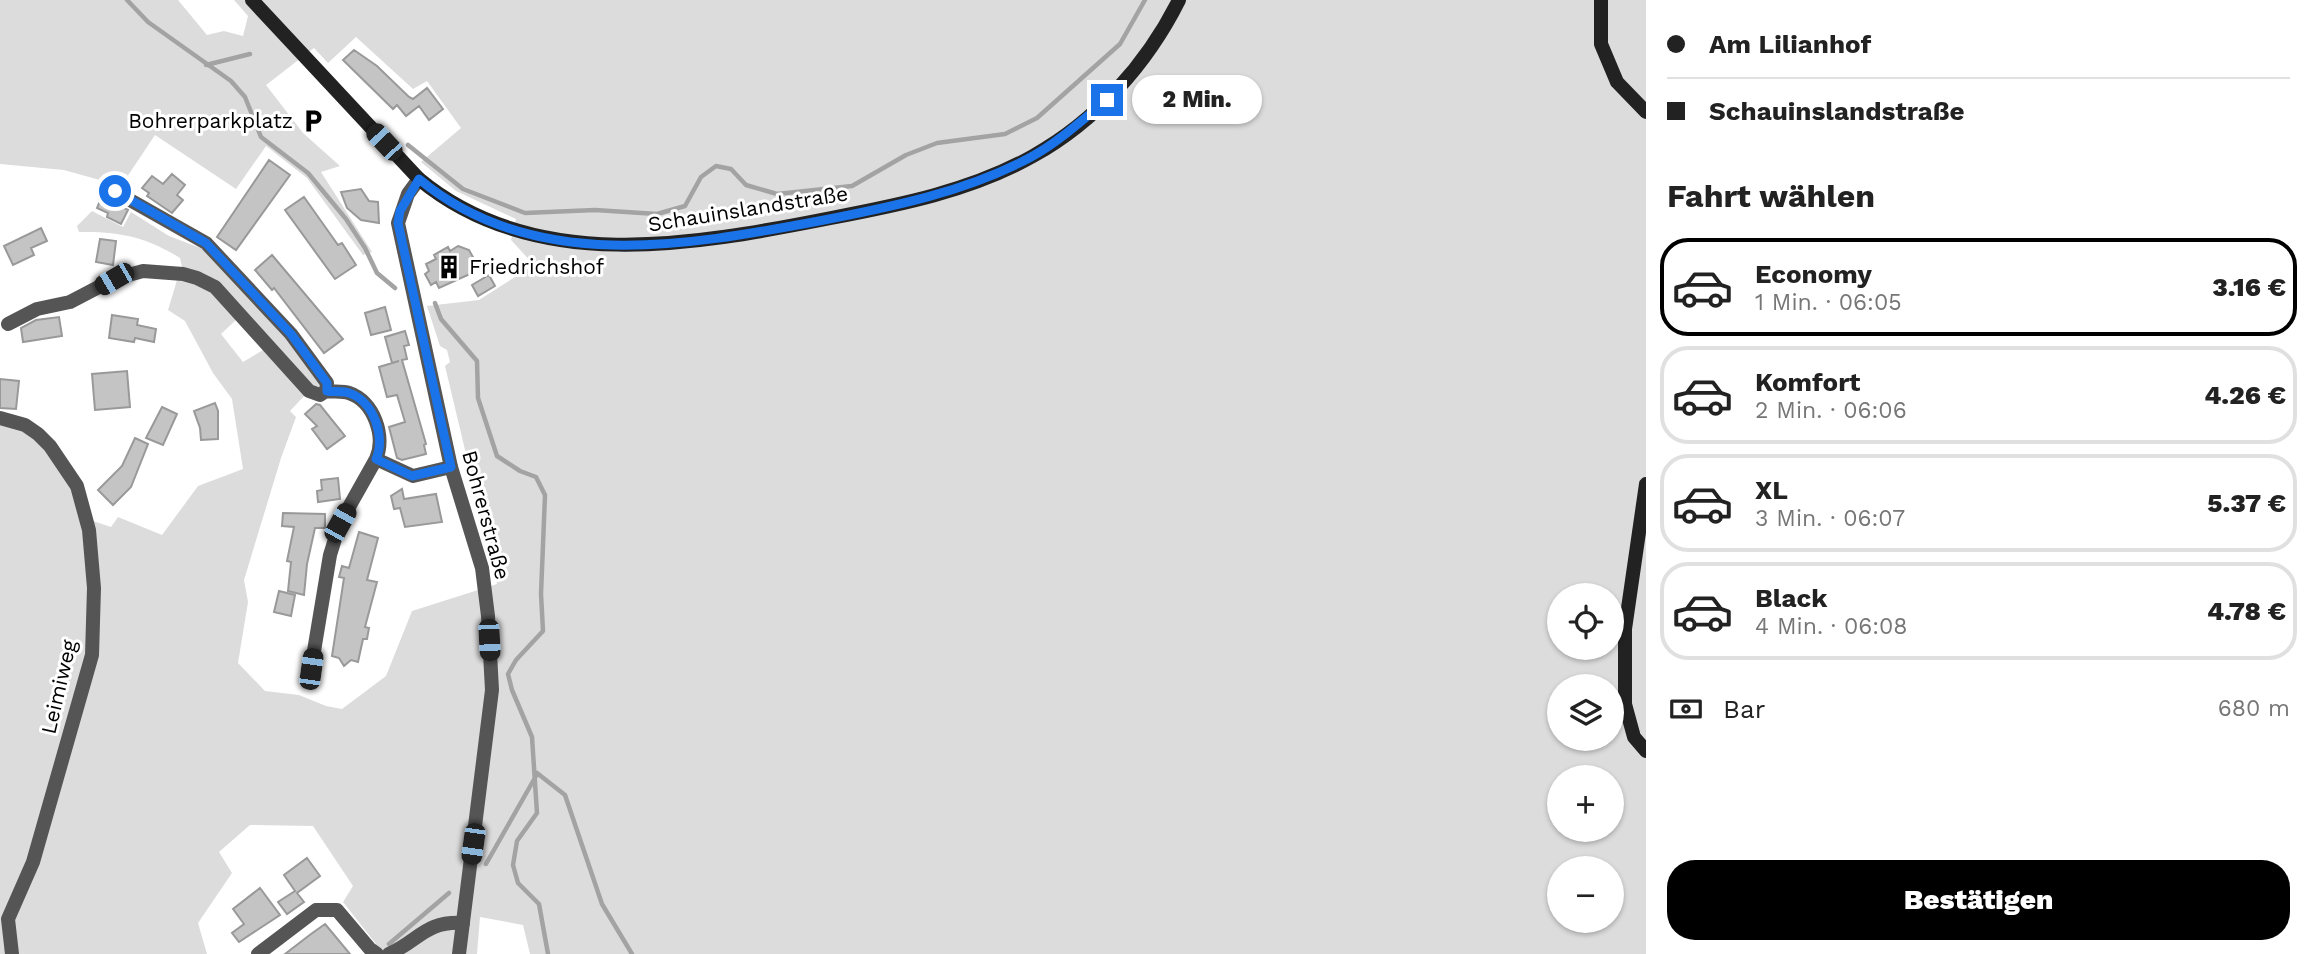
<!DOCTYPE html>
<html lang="de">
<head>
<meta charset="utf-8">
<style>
  body { margin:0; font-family:"Work Sans",sans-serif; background:#f6f6f6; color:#222; height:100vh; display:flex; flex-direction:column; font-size:26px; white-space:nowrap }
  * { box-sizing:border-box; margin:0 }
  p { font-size:23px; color:#767676 }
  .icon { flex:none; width:38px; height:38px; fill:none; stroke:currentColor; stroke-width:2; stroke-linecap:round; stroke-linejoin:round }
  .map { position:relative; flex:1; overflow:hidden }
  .drawer { display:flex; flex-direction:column; background:#fff; width:665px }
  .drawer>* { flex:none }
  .guide { display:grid; align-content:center; height:154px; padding:0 21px; background:#fff }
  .buttons { position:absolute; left:1547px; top:583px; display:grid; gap:14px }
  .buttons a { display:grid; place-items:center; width:77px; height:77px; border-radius:50%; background:#fff; box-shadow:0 2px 5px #0004; font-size:35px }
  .end { position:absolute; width:32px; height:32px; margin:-16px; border:9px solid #1a73e8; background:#fff; box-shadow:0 0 0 4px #fff }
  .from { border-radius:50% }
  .bubble { position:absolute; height:49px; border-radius:24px; background:#fff; box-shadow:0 2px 5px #0004; font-size:23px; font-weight:800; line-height:49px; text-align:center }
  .car { position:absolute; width:21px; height:42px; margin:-21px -10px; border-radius:9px; box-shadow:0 0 5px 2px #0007; background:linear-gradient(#222 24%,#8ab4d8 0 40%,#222 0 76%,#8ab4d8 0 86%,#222 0) }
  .guide b { display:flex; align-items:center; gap:24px; height:66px; font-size:26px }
  .guide b+b { border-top:2px solid #e0e0e0 }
  .guide i { width:18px; height:18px; background:#222 }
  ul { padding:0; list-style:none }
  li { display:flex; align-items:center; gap:21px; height:98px; margin:0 14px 10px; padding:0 7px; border:4px solid #e0e0e0; border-radius:28px }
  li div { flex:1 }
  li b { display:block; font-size:26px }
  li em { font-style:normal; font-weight:800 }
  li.active { border-color:#000 }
  li>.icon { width:63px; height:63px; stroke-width:1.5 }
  h2 { padding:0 21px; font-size:32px; line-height:84px }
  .pay { display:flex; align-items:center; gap:18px; height:77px; padding:0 21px; font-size:26px }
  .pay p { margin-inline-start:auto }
  .action { display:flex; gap:14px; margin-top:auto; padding:14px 21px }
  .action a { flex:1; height:80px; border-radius:28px; background:#000; color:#fff; font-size:28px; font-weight:800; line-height:80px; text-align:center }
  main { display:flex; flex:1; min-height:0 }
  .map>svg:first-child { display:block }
  .green { fill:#dcdcdc; fill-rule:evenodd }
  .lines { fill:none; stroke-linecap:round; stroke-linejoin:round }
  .stream { stroke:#a3a3a3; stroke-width:4.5 }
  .building { fill:#c4c4c4; stroke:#999; stroke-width:2 }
  .minor { stroke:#555; stroke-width:14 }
  .tertiary { stroke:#555; stroke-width:14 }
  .secondary { stroke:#222; stroke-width:14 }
  .route { stroke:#1a73e8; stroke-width:9 }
  .labels { text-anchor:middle; stroke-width:6; stroke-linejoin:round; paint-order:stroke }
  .poi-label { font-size:21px; fill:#000; stroke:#fff; text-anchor:end }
  .street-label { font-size:21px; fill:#000; stroke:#fff }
</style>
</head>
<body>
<main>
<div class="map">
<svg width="1646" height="954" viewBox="0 0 1646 954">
  <rect width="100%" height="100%" fill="#fff"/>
  <path class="green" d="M0,0H178L207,35L224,31L243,36L248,16L234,0H1646V954H530L523,925L480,917L477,954H369L376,944L343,902L353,886L313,826L250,825L219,852L232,873L198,923L207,954H0V420L37,437L72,488L81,517L111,527L118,517L162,535L198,486L243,469L232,399L213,373L185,321L168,310L177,280L209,288L237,319L221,334L243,362L263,350L305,395L290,411L296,417L281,458L244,580L248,602L238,663L265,691L299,695L326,706L342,709L386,676L412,611L497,584L445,366L450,362L447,350L440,346L427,306L479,300L534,265L511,240L516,219L456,191L421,162L461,128L427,81L413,89L356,37L328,63L314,48L266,85L303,133L340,166L321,172L372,252L363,255L307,178L266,146L236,189L155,135L121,186L64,170L0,164ZM1559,595H1612V648H1559ZM1559,686H1612V738H1559ZM1559,777H1612V830H1559ZM1559,868H1612V920H1559Z
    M92,211L123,227L131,212L169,236L203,249L286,333L323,387L314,388L210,279L182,267L180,258C147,237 118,231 79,232L77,226Z"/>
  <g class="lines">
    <path class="stream" d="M127,0L148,22L231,81L245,97L261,137L308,173L346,219L365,248L377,273L395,288
      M206,65L250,54
      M408,145L463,189L525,213L595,210L657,214L685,206L701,177L716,166L731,169L746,185L777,194L852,186L906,155L937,143L1005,134L1037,118L1120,44L1145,0
      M435,303L441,319L477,361L478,398L497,456L520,471L536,477L545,495L541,594L543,631L516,660L508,674L512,690L532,737L537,813L517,841L513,865L518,883L539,904L548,954
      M537,773L565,795L602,904L632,954
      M486,864L536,776
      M389,944L449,893"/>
  </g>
  <path class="building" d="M354,50L377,66L409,97L413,99L427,88L443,109L429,120L419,106L406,116L397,105L393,109L343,60Z
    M269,160L290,175L236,250L217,237Z
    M172,174L185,185L177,195L183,200L172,213L147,196L149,193L142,188L152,176L163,184Z
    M361,189L369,201L378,202L379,223L361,220L347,208L341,192Z
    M102,196L128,210L121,224L107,217L108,213L97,208Z
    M304,197L338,245L342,243L356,265L335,279L285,210Z
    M41,228L47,241L31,248L34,255L13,265L4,246Z
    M100,239L116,241L113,265L96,262Z
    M458,246L469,250L474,259L470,274L439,288L436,282L431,285L425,274L429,271L426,264L436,259L434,255L448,247L450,251Z
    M272,255L343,339L324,353L274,288L272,290L255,270Z
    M489,275L495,286L478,296L472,285Z
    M385,307L391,330L371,335L365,313Z
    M112,315L138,319L137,325L156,329L154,342L135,338L134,342L109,338Z
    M59,317L62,336L23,342L21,328L36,320Z
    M405,331L409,345L404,346L407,359L402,360L426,444L424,445L426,454L402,460L397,458L389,427L405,422L397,395L387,397L379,367L399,361L392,363L385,337Z
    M127,371L130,407L95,410L92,374Z
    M0,379L19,381L16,409L0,408Z
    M215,403L218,411V439L201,440L200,428L194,411Z
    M316,404L320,405L345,436L327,449L312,429L317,426L305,414Z
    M162,407L177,414L163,445L146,438Z
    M135,438L148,444L131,487L113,505L98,490L122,466Z
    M338,478L340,499L318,502L317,491L322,490L321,480Z
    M402,489L404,499L436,494L442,522L405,527L400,508L394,509L391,496Z
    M283,513L325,514V528H315L307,564L304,595L288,591L291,562L287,561L294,527L282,526Z
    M359,532L378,538L367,580L377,582L365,627L369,628L367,639H363L358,662L351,660L344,666L339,658L332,656L344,578L339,577L342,566L349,568Z
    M279,591L295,595L291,616L274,612Z
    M307,858L320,876L297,893L304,902L287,914L278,902L295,891L284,875Z
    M260,888L280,915L239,942L232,933L244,924L233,909Z
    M325,924L350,954H285L311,934Z"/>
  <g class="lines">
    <path class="minor" d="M8,324L37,309L70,302L114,279L143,271L183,274L197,278L215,287L309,391L320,395L326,391L327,383L291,334L206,243L107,187
      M326,391C333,392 343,391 349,393C374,401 386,437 376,459L413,476L451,467
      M0,418L25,425L38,434L50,446L77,486L89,530L94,588L92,655L33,862L8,919L12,954
      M311,669L330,555L340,523L376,459
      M258,954L316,910H337L370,949L377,954
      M389,954C420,940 425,921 463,923"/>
    <path class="tertiary" d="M419,179L408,194L398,223L451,467L482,568L488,616L492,690L459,954"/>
    <path class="secondary" d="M252,0L419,179C535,275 694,245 831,218C899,205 971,191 1033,156C1096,121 1147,64 1179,0
      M1601,0V44L1617,82L1646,112
      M1646,484L1625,629V704L1634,737L1646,751"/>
  </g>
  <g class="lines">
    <path class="route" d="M115,191L206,243L291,334L327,383V391C333,392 343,391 349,393C374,401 386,438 376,459L412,476L451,467L398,223L400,211L419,179C533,274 686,246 819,221C891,207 966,192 1031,157C1059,142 1083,119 1107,100"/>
  </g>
  <defs>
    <g id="parking-bare" transform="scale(1.89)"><path d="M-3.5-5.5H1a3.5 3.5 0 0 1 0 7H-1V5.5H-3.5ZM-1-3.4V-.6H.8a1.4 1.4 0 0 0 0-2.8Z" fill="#000" stroke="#fff" stroke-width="2.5" paint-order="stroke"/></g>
    <g id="building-bare" transform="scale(1.89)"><path d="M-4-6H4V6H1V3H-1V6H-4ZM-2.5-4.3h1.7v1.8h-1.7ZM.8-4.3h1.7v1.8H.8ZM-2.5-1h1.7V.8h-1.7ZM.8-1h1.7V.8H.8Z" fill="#000" stroke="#fff" stroke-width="2.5" paint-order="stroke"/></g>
  </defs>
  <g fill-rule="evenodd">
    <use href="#parking-bare" x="313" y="121"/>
    <use href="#building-bare" x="449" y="267"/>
  </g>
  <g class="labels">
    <g class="poi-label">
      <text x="293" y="128">Bohrerparkplatz</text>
      <text x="469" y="274" text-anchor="start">Friedrichshof</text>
    </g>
    <g class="street-label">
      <text transform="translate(748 209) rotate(-9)" y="7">Schauinslandstraße</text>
      <text transform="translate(486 515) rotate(75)" y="7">Bohrerstraße</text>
      <text transform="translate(59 687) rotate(-77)" y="7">Leimiweg</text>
    </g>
  </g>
</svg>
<div class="buttons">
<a><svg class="icon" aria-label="locate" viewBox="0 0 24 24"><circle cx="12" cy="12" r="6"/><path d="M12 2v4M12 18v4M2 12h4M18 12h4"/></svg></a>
<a><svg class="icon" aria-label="layers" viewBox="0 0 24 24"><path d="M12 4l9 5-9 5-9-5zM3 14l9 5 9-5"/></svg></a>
<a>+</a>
<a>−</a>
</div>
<i class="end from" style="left:115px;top:191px"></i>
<i class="end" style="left:1107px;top:100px"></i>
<div class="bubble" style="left:1132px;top:75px;width:130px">2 Min.</div>
<i class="car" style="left:384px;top:142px;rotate:317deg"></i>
<i class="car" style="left:114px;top:279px;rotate:240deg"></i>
<i class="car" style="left:340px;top:523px;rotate:29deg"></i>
<i class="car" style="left:489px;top:640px;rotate:177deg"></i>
<i class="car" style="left:311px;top:669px;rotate:8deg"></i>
<i class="car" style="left:473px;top:844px;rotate:188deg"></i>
</div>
<section class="drawer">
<div class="guide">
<b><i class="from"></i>Am Lilianhof</b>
<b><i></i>Schauinslandstraße</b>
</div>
<h2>Fahrt wählen</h2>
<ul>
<li class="active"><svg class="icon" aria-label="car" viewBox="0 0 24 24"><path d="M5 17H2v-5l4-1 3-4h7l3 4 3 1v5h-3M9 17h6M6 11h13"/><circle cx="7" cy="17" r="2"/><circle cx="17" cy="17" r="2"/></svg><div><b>Economy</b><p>1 Min. · 06:05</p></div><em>3.16 €</em></li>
<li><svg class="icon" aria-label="car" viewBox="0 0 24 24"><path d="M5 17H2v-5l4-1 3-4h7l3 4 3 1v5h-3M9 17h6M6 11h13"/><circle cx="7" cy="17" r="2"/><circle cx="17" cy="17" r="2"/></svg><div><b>Komfort</b><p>2 Min. · 06:06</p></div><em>4.26 €</em></li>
<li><svg class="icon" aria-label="car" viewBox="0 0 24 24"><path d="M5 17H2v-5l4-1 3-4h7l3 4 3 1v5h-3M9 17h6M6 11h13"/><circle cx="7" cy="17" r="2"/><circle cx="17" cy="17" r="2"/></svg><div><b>XL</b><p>3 Min. · 06:07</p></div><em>5.37 €</em></li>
<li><svg class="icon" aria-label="car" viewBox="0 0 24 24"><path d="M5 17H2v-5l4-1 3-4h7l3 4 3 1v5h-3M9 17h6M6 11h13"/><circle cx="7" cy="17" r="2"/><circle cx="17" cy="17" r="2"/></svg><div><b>Black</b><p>4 Min. · 06:08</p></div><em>4.78 €</em></li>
</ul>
<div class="pay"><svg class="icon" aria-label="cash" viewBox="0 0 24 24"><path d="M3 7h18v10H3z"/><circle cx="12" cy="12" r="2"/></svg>Bar<p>680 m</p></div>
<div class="action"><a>Bestätigen</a></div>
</section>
</main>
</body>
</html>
